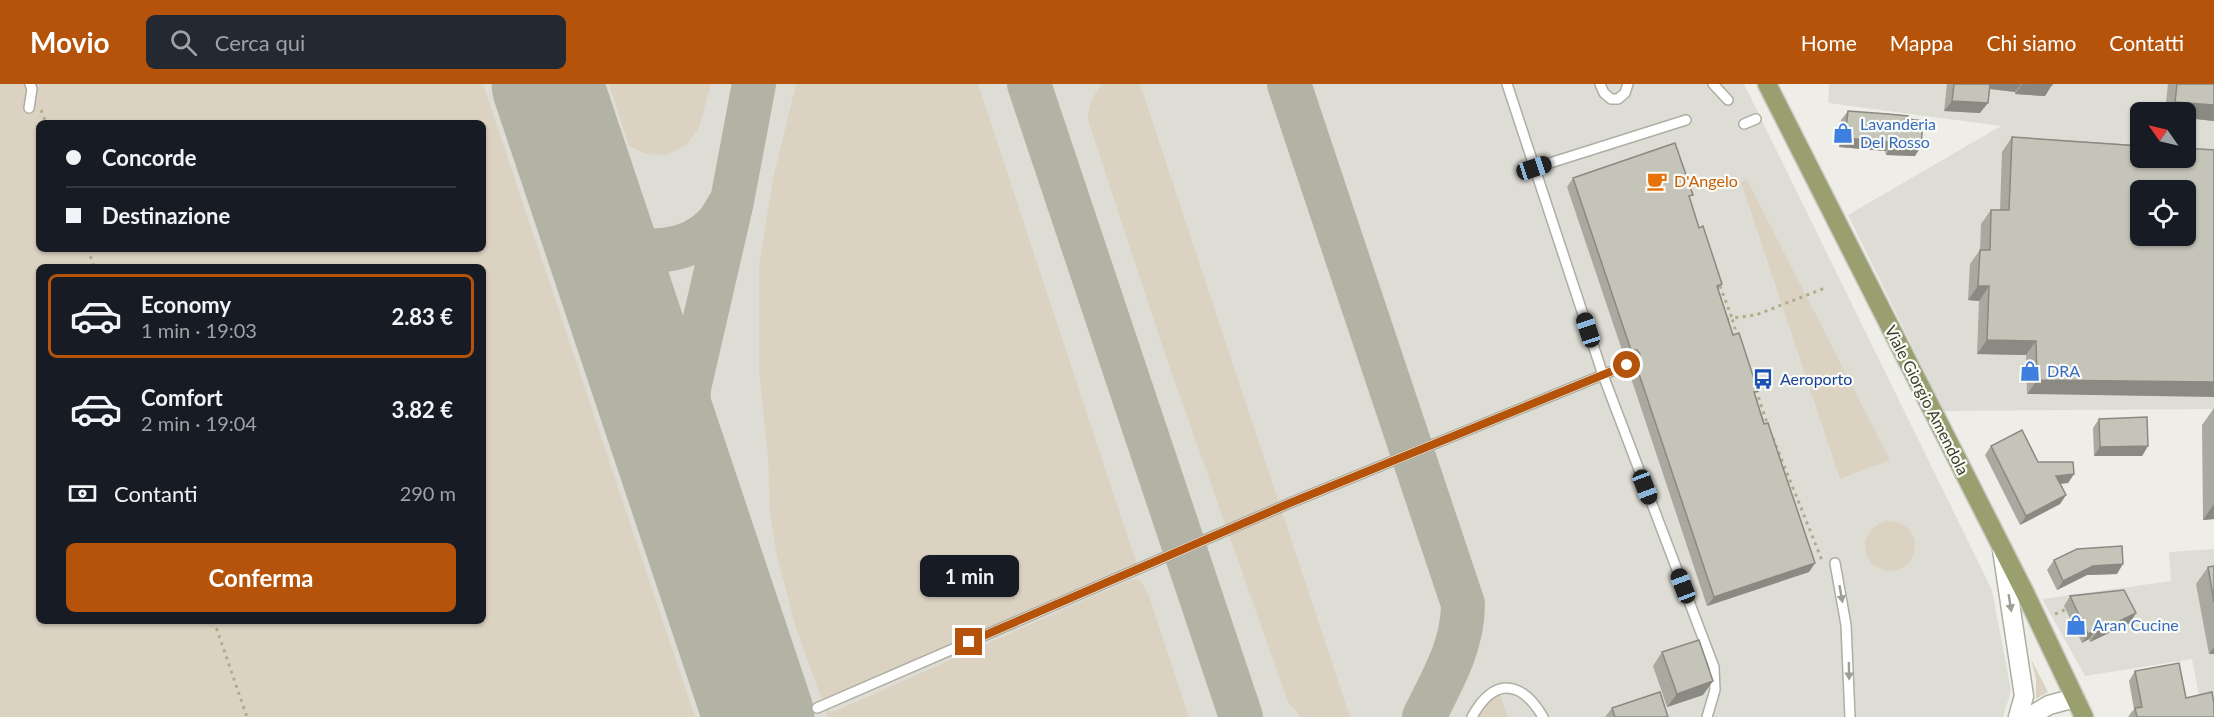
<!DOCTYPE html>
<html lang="it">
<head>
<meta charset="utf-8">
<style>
  body { margin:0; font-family:Lato,sans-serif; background:#242831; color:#f1f3f6; height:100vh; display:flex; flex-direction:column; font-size:22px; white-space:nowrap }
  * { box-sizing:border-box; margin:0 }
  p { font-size:20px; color:#9ea1a6 }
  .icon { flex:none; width:33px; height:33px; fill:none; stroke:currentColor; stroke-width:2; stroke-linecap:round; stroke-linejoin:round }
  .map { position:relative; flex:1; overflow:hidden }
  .details { position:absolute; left:36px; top:180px; width:450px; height:360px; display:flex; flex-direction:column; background:#171b24; border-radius:9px; box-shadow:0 2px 4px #0004 }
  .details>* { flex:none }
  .banner { position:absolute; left:36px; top:36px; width:450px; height:132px; border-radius:9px; box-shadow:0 2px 4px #0004; display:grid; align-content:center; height:132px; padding:0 30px; background:#171b24 }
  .needle { width:39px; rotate:304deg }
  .tools { position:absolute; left:2130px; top:18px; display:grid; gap:12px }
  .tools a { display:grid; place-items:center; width:66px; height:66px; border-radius:9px; background:#171b24; box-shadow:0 2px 4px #0004; font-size:30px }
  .end { position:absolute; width:27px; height:27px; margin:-14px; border:8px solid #b45309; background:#fff; box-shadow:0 0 0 3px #fff }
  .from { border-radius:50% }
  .bubble { position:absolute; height:42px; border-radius:9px; background:#171b24; box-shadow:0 2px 4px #0004; font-size:20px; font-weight:700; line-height:42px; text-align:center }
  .car { position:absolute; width:18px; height:36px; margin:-18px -9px; border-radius:8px; box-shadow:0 0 4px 2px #0007; background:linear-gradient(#222 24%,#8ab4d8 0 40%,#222 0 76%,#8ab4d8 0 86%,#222 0) }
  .banner b { display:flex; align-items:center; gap:21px; height:57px; font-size:22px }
  .banner b+b { border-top:2px solid #363941 }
  .banner i { width:15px; height:15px; background:#f1f3f6 }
  ul { padding:10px 0 0; list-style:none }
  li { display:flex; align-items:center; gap:18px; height:84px; margin:0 12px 9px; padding:0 18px; border:3px solid transparent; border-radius:9px }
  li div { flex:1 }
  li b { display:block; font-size:22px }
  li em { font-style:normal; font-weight:700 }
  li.selected { border-color:#b45309 }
  li>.icon { width:54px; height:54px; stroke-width:1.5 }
  .pay { display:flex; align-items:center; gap:15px; height:66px; padding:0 30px; font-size:22px }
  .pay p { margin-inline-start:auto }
  .button { display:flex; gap:12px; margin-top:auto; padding:12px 30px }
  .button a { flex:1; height:69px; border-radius:9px; background:#b45309; color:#fff; font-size:24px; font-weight:700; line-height:69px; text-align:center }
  header { display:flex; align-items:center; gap:36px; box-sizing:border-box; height:84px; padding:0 30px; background:#b45309; color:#fff }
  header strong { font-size:28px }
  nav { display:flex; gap:33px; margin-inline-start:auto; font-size:21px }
  .search { width:420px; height:54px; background:#242831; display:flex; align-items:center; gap:15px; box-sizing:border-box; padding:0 21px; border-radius:9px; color:#9ea1a6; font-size:22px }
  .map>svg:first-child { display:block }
  .built { fill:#deddd5; fill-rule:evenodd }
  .green { fill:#dcd2c2; fill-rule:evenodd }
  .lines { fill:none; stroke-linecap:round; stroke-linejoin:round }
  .taxiway { stroke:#b2b3a4; stroke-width:44 }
  .runway { stroke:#b2b3a4; stroke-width:111 }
  .service-casing { stroke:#aeaea2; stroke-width:12 }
  .tertiary-casing { stroke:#aeaea2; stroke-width:21 }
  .primary-casing { stroke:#c8c9c3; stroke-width:21 }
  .path { stroke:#adae8a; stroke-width:3; stroke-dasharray:3 4.5; stroke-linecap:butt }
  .service { stroke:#fff; stroke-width:9 }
  .tertiary { stroke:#fff; stroke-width:18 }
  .primary { stroke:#9a9f70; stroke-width:18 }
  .wall { fill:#a9a99f }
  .shaded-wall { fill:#8a8982 }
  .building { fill:#c5c4b9; stroke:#8a8982; stroke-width:1.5; fill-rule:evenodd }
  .oneway { fill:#9e9e93 }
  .route { stroke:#b45309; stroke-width:8 }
  .labels { text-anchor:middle; stroke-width:4.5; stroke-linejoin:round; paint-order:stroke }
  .shop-label { font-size:16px; fill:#366cbe; stroke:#fafaf7; text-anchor:start }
  .food-label { font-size:16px; fill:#c56008; stroke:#fafaf7; text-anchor:start }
  .transit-label { font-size:16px; fill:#164399; stroke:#fafaf7; text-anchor:start }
  .street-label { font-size:16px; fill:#3c3e27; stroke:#fafaf7 }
</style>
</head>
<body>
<header>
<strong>Movio</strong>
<div class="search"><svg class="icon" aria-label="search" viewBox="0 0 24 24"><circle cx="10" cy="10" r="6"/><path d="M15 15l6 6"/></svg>Cerca qui</div>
<nav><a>Home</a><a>Mappa</a><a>Chi siamo</a><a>Contatti</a></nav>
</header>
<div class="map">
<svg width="2214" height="633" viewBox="0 0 2214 633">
  <rect width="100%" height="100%" fill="#eeede7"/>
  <path class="built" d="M0,0H1744L1992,506L2011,607L2003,633H0ZM39,39H483V165H39ZM39,183H483V537H39Z
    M1829,0H2214V325L1944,327L1848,131L2001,42L1828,19ZM2140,28H2186V74H2140ZM2140,106H2186V152H2140Z
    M2214,465V616L2200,617L2192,575L2085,592L2042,515L2171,497L2169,468Z"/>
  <path class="green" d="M0,0H483L695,633H0ZM39,39H483V165H39ZM39,183H483V537H39Z
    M609,0H711L699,43L687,61L667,71L646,70L629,62Z
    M796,0H978L1137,481L827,616L828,625L832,628L840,625L1130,496L1137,495L1141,497L1149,512L1189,633H828L796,544L777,472L770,430L768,373L759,286V181L773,95Z
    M1102,0H1140L1350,633H1301L1288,618L1164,267L1088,36C1088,21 1093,12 1102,0Z
    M1747,96L1890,376L1840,395L1741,98Z
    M1865 462a25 25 0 1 1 50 0a25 25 0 1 1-50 0Z
    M2031,575L2048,608L2036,615V595Z
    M1500,611L1508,633H1479L1492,614Z"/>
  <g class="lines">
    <path class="taxiway" d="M1029,0L1241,633
      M1289,0L1463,520C1463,562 1442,596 1424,633
      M590,129C598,139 606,148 617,155C647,175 691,167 715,142C722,135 726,126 731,118
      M694,438L687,408L685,390L689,304L732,117L754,0"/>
    <path class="runway" d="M547,0L759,633"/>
    <g class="service-casing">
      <path id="service" d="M1507,0L1603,291L1714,583L1715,606L1707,633
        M1600,0L1604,9L1611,15H1618L1625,9L1628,0
        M1713,0L1728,16
        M29,24L32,5L30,0
        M1744,40L1756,35
        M1534,84L1686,36
        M1835,479L1846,541L1850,633
        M817,624L1290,419L1627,281
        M1472,633C1494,593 1521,596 1543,633"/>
    </g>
    <g class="tertiary-casing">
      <path id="tertiary" d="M2002,466L2024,612L2018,633
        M2029,633L2049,621L2075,614"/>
    </g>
    <g class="primary-casing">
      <path id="primary" d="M1767,0L2025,509L2084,633"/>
    </g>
    <path class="path" d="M41,26L46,39
      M88,165L94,183
      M1720,202L1732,234L1756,231L1825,204
      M1726,235L1732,234L1737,251
      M1756,306L1768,342
      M1773,354L1823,479
      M2055,530L2069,524
      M214,537L247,633"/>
    <use href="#service" class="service"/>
    <use href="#tertiary" class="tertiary"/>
    <use href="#primary" class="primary"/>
  </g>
  <path class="wall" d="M1947,0H2052L2045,12L2015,10V8L1989,5L1980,29L1944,27Z
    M2168,0H2214V37L2186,34V28H2165Z
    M1848,27L1908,35L1915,72L1886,71L1885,67L1839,63L1841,36Z
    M2012,53L2214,66L2027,310L2026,271L1977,270L1979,217L1968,216L1970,180L1980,166L1981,140L1991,126H2000L2002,68Z
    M1573,94L1690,115L1699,144L1722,200L1718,206L1733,251L1815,479L1809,488L1707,522L1629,288L1633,281V279L1631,275H1625L1567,103Z
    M2214,324V435L2203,436L2202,341Z
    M2099,335L2148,362L2142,372H2094L2093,344Z
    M1991,362L2074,390L2068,399L2061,400L2066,411L2060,420L2020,441L1985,371Z
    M2054,476L2117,490L2087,491L2057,506L2047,486Z
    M2214,482V570H2209L2196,500L2208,483Z
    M2070,512L2136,529L2130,539L2090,558L2089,555L2082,559L2064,522Z
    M1662,568L1713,597L1703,611L1667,623L1653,582Z
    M2135,587L2186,614L2214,633H2128L2134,625L2129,597Z
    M1612,624L1668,633H1605Z"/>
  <path class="shaded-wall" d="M1986,0H2021L2015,8L1983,4Z
    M2022,0L2052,1L2045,12L2015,10Z
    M1952,17L1988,19L1980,29L1944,27Z
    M2175,18L2214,21V37L2186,34V28H2168Z
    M1845,54L1892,58L1885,67L1839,63Z
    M1892,61L1921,63L1915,72L1886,71Z
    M1978,202H1989L1979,217L1968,216Z
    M1987,256L2036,257L2026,271L1977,270Z
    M1631,266H1637L1631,275H1625Z
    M2037,296L2214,298V313L2027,310Z
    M2148,362L2142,372H2094L2100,363Z
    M2074,390L2068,399L2050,400L2056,392Z
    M2066,411L2060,420L2020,441L2026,432Z
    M2214,420V435L2203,436Z
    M1815,479L1809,488L1707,522L1714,513Z
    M2123,480L2117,490L2087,491L2057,506L2063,497L2093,482Z
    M2136,529L2130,539L2090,558L2097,548Z
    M2096,546L2089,555L2082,559L2088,550Z
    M2214,563V570H2209Z
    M1713,597L1703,611L1667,623L1677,610Z"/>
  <path class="building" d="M1954,0H1990L1988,19L1952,17Z
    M2028,0H2052V1Z
    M2177,0H2214V21L2175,18Z
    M1848,27L1888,30L1908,32V35L1923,37L1921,63L1892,61V58L1845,54Z
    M2012,53L2140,62V74H2186V64L2214,66V298L2037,296L2036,257L1987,256L1989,202H1978L1980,166H1990L1991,126H2009ZM2140,106H2186V152H2140Z
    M1675,59L1693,111L1689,112L1699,144L1703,142L1722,200L1717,202L1733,251L1739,249L1758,307L1754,308L1764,340L1768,339L1815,479L1714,513L1635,278L1639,275L1640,270L1637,266H1631L1573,94Z
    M2147,333L2148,362L2100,363L2099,335Z
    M2022,346L2038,378H2073L2074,390L2056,392L2066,411L2026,432L1991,362Z
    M2122,462L2123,480L2093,482L2063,497L2054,476L2077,465Z
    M2214,482V518L2208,483Z
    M2124,506L2136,529L2097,548L2096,546L2088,550L2070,512Z
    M1699,556L1713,597L1677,610L1662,568Z
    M2179,579L2186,614L2212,608L2214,620V633H2137L2135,624L2142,623L2135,587Z
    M1660,608L1668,633H1615L1612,624Z"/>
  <defs><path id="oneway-solid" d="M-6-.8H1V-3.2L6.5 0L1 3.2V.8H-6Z" transform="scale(1.5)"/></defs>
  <g class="oneway">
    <use href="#oneway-solid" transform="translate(1841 510) rotate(80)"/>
    <use href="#oneway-solid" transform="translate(2010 519) rotate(81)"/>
    <use href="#oneway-solid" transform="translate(1849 587) rotate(89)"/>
  </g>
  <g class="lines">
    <path class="route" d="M969,558L1290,419L1627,281"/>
  </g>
  <defs>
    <g id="shop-bare" transform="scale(1.62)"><path d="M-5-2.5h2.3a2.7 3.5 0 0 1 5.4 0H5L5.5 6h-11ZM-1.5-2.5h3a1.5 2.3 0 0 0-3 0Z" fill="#3f7fe0" stroke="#fafaf7" stroke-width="2.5" paint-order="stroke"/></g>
    <g id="cafe-bare" transform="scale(1.62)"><path d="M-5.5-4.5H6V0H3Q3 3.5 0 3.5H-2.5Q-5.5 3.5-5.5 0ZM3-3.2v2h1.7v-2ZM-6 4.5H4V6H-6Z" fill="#e8710a" stroke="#fafaf7" stroke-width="2.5" paint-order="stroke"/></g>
    <g id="bus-bare" transform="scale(1.62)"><path d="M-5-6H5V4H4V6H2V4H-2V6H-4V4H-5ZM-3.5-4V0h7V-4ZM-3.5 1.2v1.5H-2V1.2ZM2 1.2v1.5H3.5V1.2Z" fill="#1a4fb4" stroke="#fafaf7" stroke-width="2.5" paint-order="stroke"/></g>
  </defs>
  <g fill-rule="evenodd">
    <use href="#shop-bare" x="1843" y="49"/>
    <use href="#cafe-bare" x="1657" y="97"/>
    <use href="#shop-bare" x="2030" y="287"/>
    <use href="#bus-bare" x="1763" y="295"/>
    <use href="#shop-bare" x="2076" y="541"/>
  </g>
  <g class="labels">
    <g class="shop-label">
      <text x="1860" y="46">Lavanderia<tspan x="1860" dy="18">Del Rosso</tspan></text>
      <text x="2047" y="293">DRA</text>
      <text x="2093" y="547">Aran Cucine</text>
    </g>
    <g class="food-label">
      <text x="1674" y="103">D'Angelo</text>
    </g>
    <g class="transit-label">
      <text x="1780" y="301">Aeroporto</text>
    </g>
    <g class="street-label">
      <text transform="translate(1927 316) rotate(63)" y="6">Viale Giorgio Amendola</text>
    </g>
  </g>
</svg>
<div class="tools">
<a><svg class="needle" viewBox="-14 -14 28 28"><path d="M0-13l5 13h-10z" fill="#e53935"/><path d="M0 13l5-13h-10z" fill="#9ea1a6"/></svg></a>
<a><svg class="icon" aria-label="locate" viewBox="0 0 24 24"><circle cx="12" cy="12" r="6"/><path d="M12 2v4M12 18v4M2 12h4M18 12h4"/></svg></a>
</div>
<i class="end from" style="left:1627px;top:281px"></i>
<i class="end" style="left:969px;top:558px"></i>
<div class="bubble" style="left:920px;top:471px;width:99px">1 min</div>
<i class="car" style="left:1534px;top:84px;rotate:72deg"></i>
<i class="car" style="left:1588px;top:246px;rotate:342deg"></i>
<i class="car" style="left:1645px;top:403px;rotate:159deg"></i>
<i class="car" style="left:1683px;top:502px;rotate:339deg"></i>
<div class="banner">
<b><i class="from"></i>Concorde</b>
<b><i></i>Destinazione</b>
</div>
<section class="details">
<ul>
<li class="selected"><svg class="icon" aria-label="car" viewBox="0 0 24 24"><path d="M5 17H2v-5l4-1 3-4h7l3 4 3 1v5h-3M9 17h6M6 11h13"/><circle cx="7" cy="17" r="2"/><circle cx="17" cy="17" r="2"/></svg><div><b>Economy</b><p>1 min · 19:03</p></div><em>2.83 €</em></li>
<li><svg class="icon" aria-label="car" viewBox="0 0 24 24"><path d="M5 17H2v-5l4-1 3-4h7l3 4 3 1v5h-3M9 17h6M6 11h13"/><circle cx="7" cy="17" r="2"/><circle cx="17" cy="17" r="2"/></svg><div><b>Comfort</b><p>2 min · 19:04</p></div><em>3.82 €</em></li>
</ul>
<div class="pay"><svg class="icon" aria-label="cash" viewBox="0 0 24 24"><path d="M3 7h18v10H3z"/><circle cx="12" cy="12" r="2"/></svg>Contanti<p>290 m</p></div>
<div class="button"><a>Conferma</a></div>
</section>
</div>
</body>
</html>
